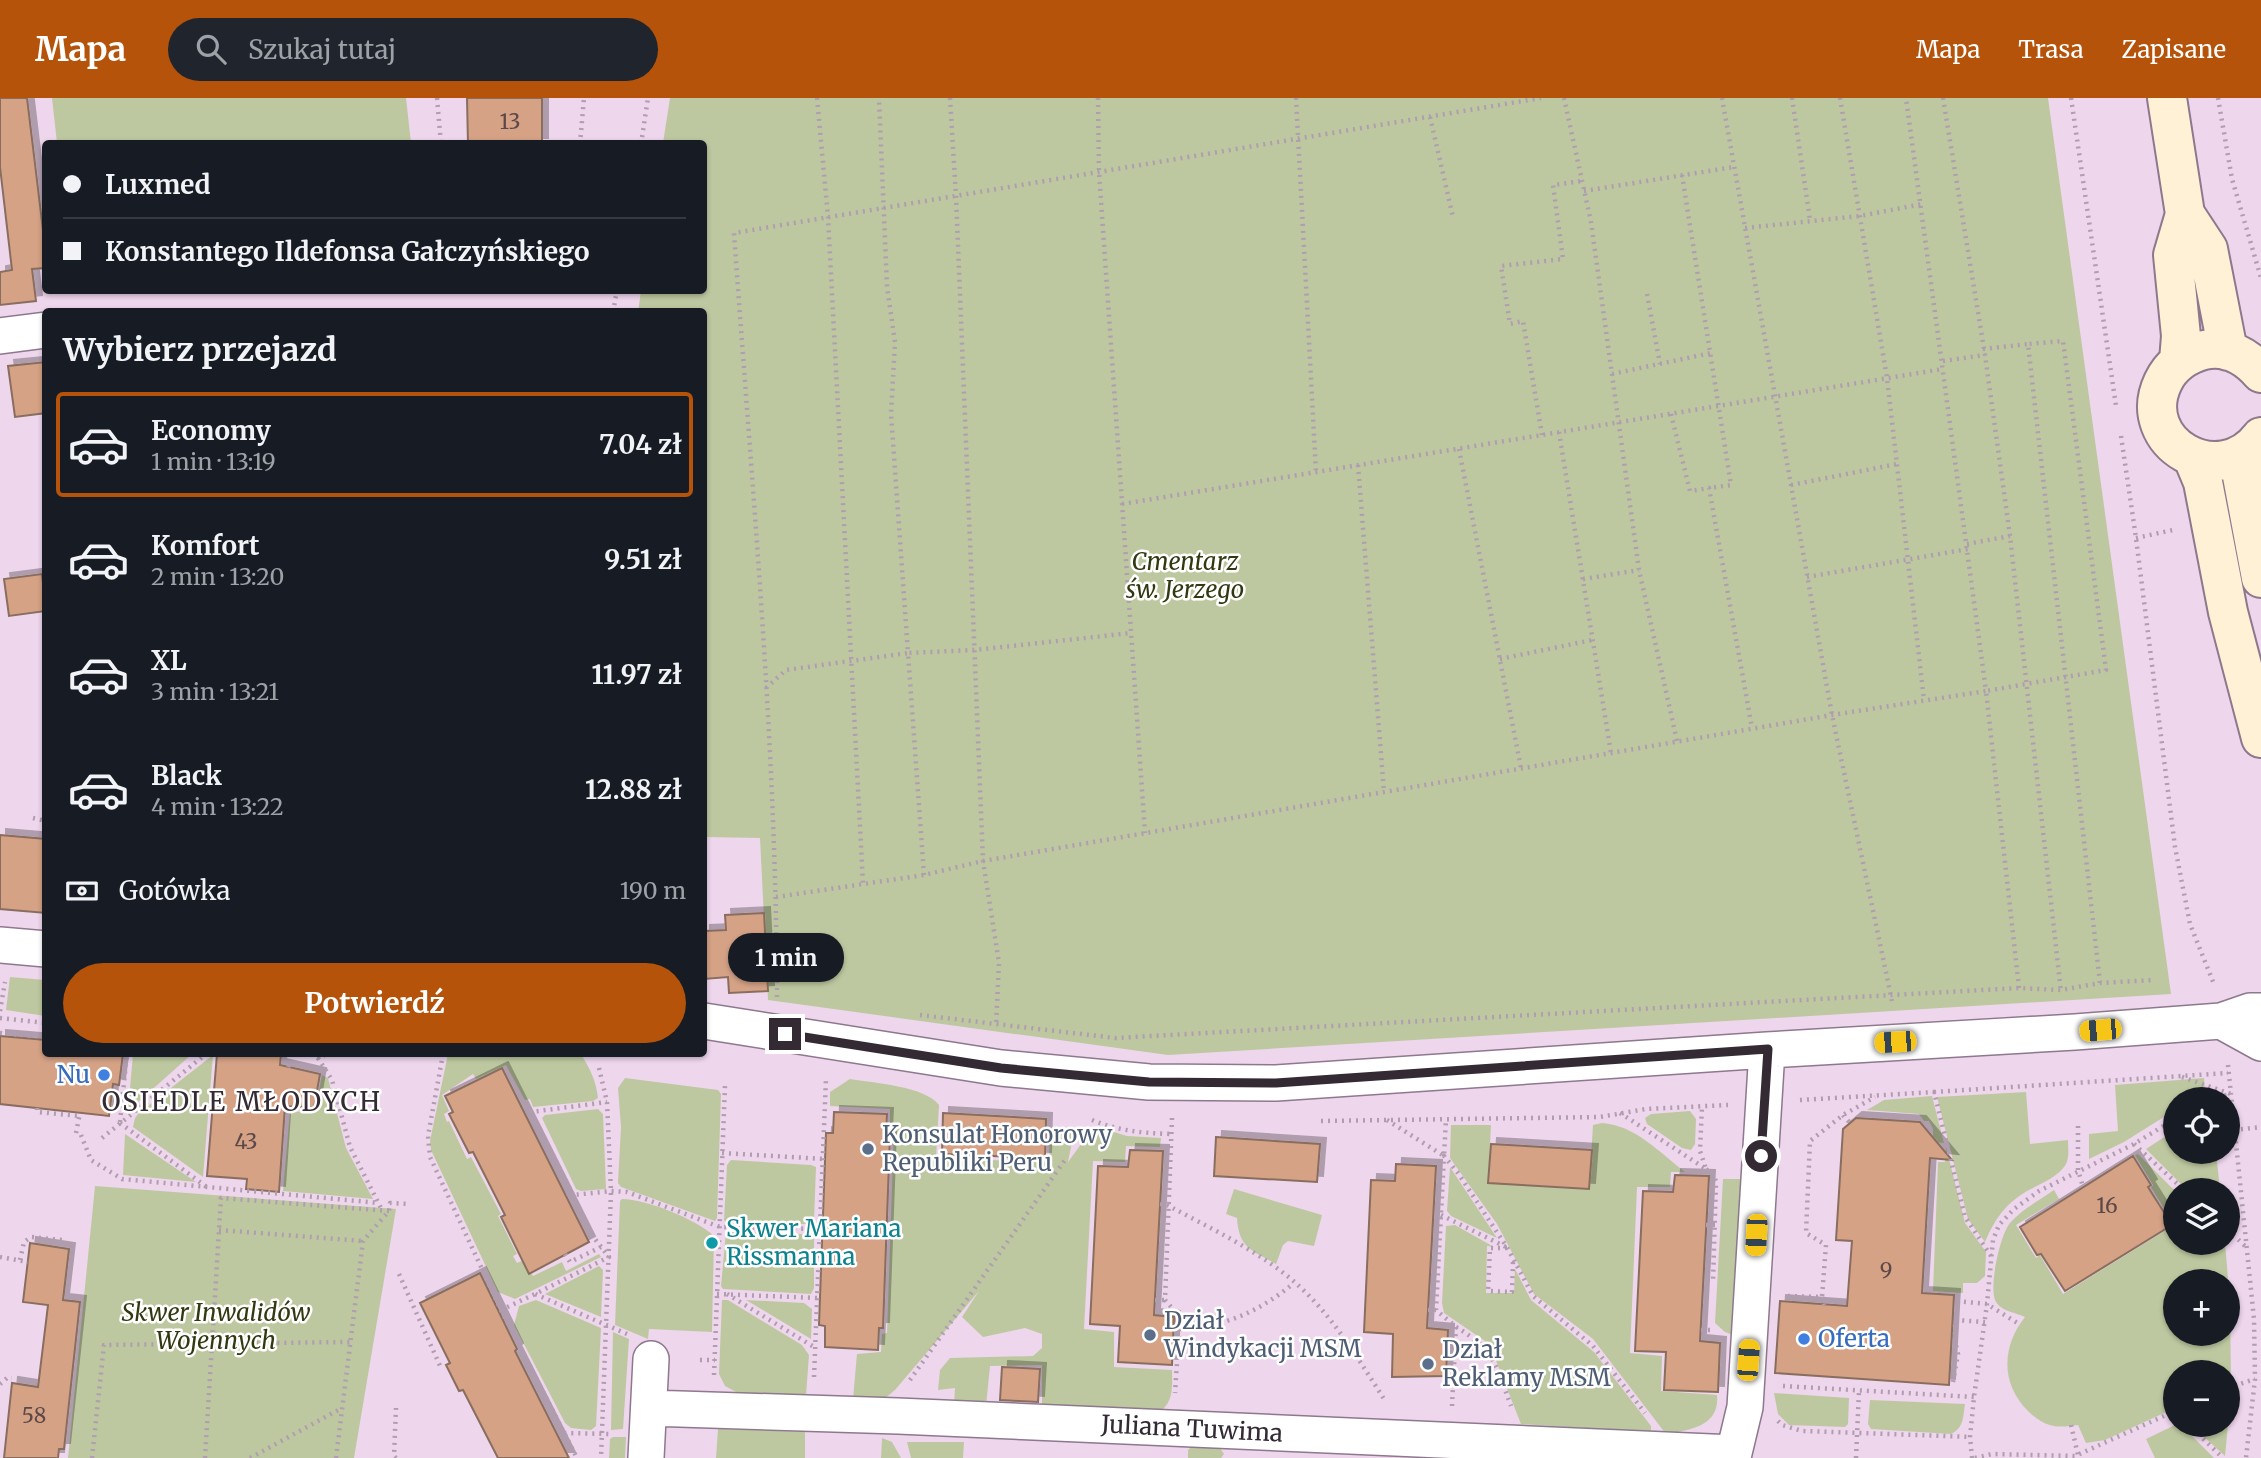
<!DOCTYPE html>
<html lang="pl">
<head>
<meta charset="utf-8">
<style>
  body { margin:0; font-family:Merriweather,serif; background:#20242c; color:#f1f3f6; height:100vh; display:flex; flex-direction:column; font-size:26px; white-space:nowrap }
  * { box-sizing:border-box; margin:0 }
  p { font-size:23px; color:#9ea1a6 }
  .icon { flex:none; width:38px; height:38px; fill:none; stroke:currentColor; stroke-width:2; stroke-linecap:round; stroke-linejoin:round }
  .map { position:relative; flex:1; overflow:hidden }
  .details { position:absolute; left:42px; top:210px; width:665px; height:749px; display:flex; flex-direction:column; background:#171b24; border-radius:7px; box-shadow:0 2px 5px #0004 }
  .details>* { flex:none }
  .hud { position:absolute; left:42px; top:42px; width:665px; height:154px; border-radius:7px; box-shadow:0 2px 5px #0004; display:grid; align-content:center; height:154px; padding:0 21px; background:#171b24 }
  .buttons { position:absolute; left:2163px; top:989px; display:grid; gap:14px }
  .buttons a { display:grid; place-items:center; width:77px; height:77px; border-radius:50%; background:#171b24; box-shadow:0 2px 5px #0004; font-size:35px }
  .end { position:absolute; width:32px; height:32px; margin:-16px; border:9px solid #332a33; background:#fff; box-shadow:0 0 0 4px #fff }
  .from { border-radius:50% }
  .bubble { position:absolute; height:49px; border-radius:24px; background:#171b24; box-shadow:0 2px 5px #0004; font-size:23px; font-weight:700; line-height:49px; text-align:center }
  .car { position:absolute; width:21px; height:42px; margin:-21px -10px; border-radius:9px; box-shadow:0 0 5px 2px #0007; background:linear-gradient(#f5c518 24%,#345 0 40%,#f5c518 0 76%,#345 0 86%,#f5c518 0) }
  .hud b { display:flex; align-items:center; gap:24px; height:66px; font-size:26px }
  .hud b+b { border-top:2px solid #363941 }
  .hud i { width:18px; height:18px; background:#f1f3f6 }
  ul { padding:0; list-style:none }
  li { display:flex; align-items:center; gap:21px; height:105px; margin:0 14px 10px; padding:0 7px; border:4px solid transparent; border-radius:7px }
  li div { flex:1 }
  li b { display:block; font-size:26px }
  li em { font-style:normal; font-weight:700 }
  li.current { border-color:#b45309 }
  li>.icon { width:63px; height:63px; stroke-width:1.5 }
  h2 { padding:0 21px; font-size:32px; line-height:84px }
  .pay { display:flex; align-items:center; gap:18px; height:77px; padding:0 21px; font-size:26px }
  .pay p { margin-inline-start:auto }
  .action { display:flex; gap:14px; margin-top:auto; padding:14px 21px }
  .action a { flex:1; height:80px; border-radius:42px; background:#b45309; color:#fff; font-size:28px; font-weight:700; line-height:80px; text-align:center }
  header { display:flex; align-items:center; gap:42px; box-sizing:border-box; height:98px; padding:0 35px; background:#b45309; color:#fff }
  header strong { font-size:33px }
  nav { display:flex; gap:38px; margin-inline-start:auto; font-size:24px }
  .search { width:490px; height:63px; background:#20242c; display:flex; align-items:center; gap:18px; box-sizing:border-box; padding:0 24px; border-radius:38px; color:#9ea1a6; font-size:26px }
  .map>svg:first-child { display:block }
  .green { fill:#bec8a0; fill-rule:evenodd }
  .building { fill:#d5a286; stroke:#896e5f; stroke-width:2; filter:url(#shadow) }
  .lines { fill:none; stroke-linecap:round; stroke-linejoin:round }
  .street-casing { stroke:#8e788d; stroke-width:38 }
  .secondary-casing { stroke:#8e788d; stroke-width:42 }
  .path { stroke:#b09daf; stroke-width:4.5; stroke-dasharray:2 5; stroke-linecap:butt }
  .street { stroke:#fff; stroke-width:35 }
  .secondary { stroke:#fef1d5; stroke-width:38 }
  .route { stroke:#332a33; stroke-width:9 }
  .shop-dot { fill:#3f7fe0; stroke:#fff; stroke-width:2.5 }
  .service-dot { fill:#5c6f8a; stroke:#fff; stroke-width:2.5 }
  .culture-dot { fill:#0f9aa8; stroke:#fff; stroke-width:2.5 }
  .labels { text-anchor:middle; stroke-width:5; stroke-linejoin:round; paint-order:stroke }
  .number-label { font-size:21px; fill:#5c4848 }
  .park-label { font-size:24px; font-style:italic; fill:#313911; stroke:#fff }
  .shop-label { font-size:24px; fill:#366cbe; stroke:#fff; text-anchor:end }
  .service-label { font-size:24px; fill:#4e5e75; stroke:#fff; text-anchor:start }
  .culture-label { font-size:24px; fill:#0d838f; stroke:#fff; text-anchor:start }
  .street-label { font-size:24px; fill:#332a33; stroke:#fff }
  .neighbourhood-label { font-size:26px; letter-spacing:2px; fill:#332a33; stroke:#fff }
</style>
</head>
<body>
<header>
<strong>Mapa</strong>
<div class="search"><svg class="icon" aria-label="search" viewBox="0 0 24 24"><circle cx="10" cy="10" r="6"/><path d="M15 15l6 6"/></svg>Szukaj tutaj</div>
<nav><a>Mapa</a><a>Trasa</a><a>Zapisane</a></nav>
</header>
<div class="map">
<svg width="2261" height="1360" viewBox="0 0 2261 1360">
  <defs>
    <filter id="shadow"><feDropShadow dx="6" dy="-6" stdDeviation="0" flood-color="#0004"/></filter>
  </defs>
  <rect width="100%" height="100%" fill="#eed6ed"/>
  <path class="green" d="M52,0H406L411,45H57Z
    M670,0H2048L2171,896L1168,957L768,902L760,740L704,739V214H638L641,193L704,192V46L663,45Z
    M10,879L45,882V918L6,912Z
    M133,956H192L128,1013Z
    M448,956H581C590,971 596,982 598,1000L593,1003L533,1009L530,1001L525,1002L506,967L476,981L473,976L442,997L449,1013L444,1016L447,1024L449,1023L467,1061L471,1059L501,1116L498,1118L517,1156L513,1158L517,1165L524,1162L533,1178L562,1164L566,1173L599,1156L601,1159L515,1201L498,1194L431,1052L430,1043Z
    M213,957L203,1079L133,1029L135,1020L139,1015Z
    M322,977L328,980L346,1050L373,1101L283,1093L290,1013L315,1015Z
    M625,980L718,992L721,996L717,1120L715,1123L621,1089L618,1085L621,1029L618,990Z
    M2204,980L2205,992L2192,1001H2175V1012L2124,1044L2089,1061V1036L2118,1033L2115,987Z
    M850,981C873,985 925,988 939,1007L936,1060L1049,1064L1050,1038L1074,1034L1068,1064L1092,1031H1104L1127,1038L1161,1040L1160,1049L1126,1048L1125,1064L1093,1063L1084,1231L1114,1234V1269L1172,1272C1172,1286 1174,1302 1162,1312L1042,1310V1267L990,1268L986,1308L954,1307L955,1290L938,1292L940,1272L950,1260L1033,1258L1042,1250V1236L1025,1230L983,1239L962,1219L979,1193L895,1292L883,1302L853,1301L857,1256L881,1254L882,1236L887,1235L894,1032L890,1031V1011L830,1008V994Z
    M2026,994L2030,1046L2068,1042C2068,1050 2070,1062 2064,1069C2056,1080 2038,1087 2027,1093C2006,1105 1994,1122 1985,1144L1968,1121L1937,999Z
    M1932,998L1944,1045L1933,1044V1031L1929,1023H1924L1919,1016L1867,1012L1884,1002Z
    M598,1011L603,1016L606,1091L581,1093L576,1091L542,1020L545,1017Z
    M1690,1013L1696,1021L1695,1046L1691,1052L1682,1050L1647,1026L1645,1020L1651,1016Z
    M1602,1025C1635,1027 1660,1055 1685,1074H1671L1670,1089H1637L1630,1255L1662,1258L1661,1293L1717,1297C1720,1328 1690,1332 1666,1336L1593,1241L1534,1196L1497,1126L1450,1060L1451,1027H1491L1488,1085L1589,1091L1593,1027Z
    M2175,1032V1054H2216L2220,1092H2187L2146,1051Z
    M125,1036L196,1084L123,1077Z
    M1946,1049L1965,1125L1986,1154L1985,1178L1977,1185H1963V1195L1933,1193L1938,1064H1945Z
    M2138,1056L2175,1093V1144L2225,1145L2230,1204L2231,1285L2228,1286V1274H2175V1310L2105,1342L2086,1345L2078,1327C2069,1328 2059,1330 2050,1327C2042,1325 2034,1319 2028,1313C2000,1285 2002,1248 2025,1219C2017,1215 2001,1213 1996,1204C1988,1191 2000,1137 2010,1125C2021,1112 2040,1102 2054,1092L2059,1101L2016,1127L2036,1160L2040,1157L2063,1196L2174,1127L2151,1089L2153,1087L2135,1057ZM2175,1183H2228V1236H2175Z
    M731,1062L811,1067L816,1069L814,1123L808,1126H727L724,1122L727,1067Z
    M1450,1069L1497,1140L1451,1118L1447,1113Z
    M1723,1081H1742L1733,1237L1725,1234L1715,1225Z
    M95,1088L396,1111L354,1360H68Z
    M1234,1091L1322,1117L1314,1148L1288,1143L1283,1147L1276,1166C1252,1152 1239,1151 1237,1120L1226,1116Z
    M622,1101C646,1101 696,1121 714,1138L712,1234L649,1231L648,1241L615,1227L620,1103Z
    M1455,1127L1494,1149L1487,1148L1486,1195H1514L1515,1171L1531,1202L1594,1254L1651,1328V1334L1521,1326L1491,1250L1485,1243L1444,1215L1442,1205L1446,1128Z
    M726,1134L804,1136L814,1141V1190L811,1196L723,1191L721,1188Z
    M599,1168L603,1172L601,1219L545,1196Z
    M536,1202L601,1230L596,1328L591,1332L571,1330L565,1325L514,1227L519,1208Z
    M722,1202H728L802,1247L809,1257L806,1297L740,1296L725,1288L719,1276Z
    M746,1202L804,1205L812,1211L811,1241Z
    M613,1234L629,1241L623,1331L611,1332Z
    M1774,1295L1849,1300L1848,1326L1845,1329L1789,1327L1778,1316Z
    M1870,1302L1965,1306C1963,1319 1964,1330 1951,1336L1871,1331L1868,1326Z
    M2177,1326L2181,1327L2214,1360H2155L2146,1341Z
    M2191,1327H2228L2225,1358Z
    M718,1331L805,1334V1360H716Z
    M613,1339H626L625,1360H609L610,1341Z
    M882,1340L892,1344L901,1360H881Z
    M907,1344H964L963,1360H911Z
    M1191,1349L1220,1350L1224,1356L1221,1360H1188V1352Z"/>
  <path class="building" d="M0,0H27L46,157V170L32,171L36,203L0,207V174L12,172L0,69Z
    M467,0H542V46H468Z
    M46,264V315L15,319L8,268Z
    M42,476L46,513L9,518L4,481Z
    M0,737L46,741V815L0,811Z
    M764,815L768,893L729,895L728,879L704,881V833L726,832L725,817Z
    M0,938L46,942V956H123L119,987L113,986L109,1018L0,1006Z
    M217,956H281L280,967L320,976L314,1010L285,1008L279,1094L246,1091L247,1081L207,1078Z
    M502,970L589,1144L529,1176L501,1119L505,1117L473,1054L469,1055L449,1016L453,1014L445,998Z
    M834,1014L887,1016L886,1037H890L883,1230H879L878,1252L825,1249V1228L819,1227L826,1035H833Z
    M943,1015L1046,1021L1045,1060L942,1056Z
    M1856,1020L1920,1024L1952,1062L1930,1060L1922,1195L1954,1197L1949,1287L1775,1275L1780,1203L1847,1208L1852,1143L1836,1142L1843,1031Z
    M1216,1039L1320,1046L1317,1084L1214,1078Z
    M1491,1046L1592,1052L1589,1091L1488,1085Z
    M1130,1052L1163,1053L1154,1217L1174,1219L1172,1267L1118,1264L1120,1228L1090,1226L1098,1068L1128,1069Z
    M2133,1058L2151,1087L2148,1089L2172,1127L2065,1193L2041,1156L2037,1157L2020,1129Z
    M1396,1066L1436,1068L1427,1230L1448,1232L1446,1278L1392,1279L1393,1236L1364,1234L1371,1082L1395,1083Z
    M1675,1077L1709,1078L1700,1243L1720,1245L1718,1294L1664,1292L1666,1254L1635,1253L1643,1093L1673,1094Z
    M30,1145L69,1151L63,1202L80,1204L64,1351H59L58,1360H4L12,1285L38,1289L48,1207L23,1204Z
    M480,1175L517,1251L515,1253L569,1360H498L463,1292L459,1293L446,1267L450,1265L420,1205Z
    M1002,1269L1040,1271L1038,1304L1000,1302Z"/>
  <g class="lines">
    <g class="street-casing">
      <path id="street" d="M0,238L46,232
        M0,847L46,851
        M704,923L1001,970L1149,984L1276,985L1767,952L2075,934L2221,923L2250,913H2261
        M2221,923L2261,945
        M649,1310L898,1318L1734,1355L1745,1309L1767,952
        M646,1360L651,1261"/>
    </g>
    <g class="secondary-casing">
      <path id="secondary" d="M2167,0L2185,116L2173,157L2181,238L2179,263
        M2185,116L2208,151L2228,253
        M2261,275C2247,259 2227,247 2204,252C2185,257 2171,267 2163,284C2134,345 2219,394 2261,339
        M2242,357V378L2261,480
        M2193,360L2203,384L2228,514L2261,640"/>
    </g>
    <path class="path" d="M437,0L441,46
      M817,0L828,119L863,786
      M950,0L956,98L983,763L999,865L996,928
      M1098,0L1099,74L1145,735
      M1296,0L1316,374
      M1564,0L1591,124L1639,472L1677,643
      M1722,0L1832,617L1893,908
      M1792,0L1810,122
      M1840,0L1887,280L1924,602
      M1943,0L1985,257L2010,438L2061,894
      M2071,0L2116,308
      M2218,0L2232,81L2261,180
      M1430,19L1453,119
      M580,46L584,0
      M641,46L648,0
      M1682,77L1731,387L1709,390
      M1584,93L1734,69
      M1745,130L1860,118L1922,106
      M1647,196L1660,266
      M613,214L617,192
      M1983,251L2028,246L2100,885
      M1943,263L1985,257
      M1612,276L1711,255
      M1671,316L1690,393L1709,390L1752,630
      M1559,334L1611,655
      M1542,337L1523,223L1510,226L1501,168L1563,161L1553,87L1582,83
      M2121,338L2136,440L2175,749L2190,826L2214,886
      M1459,351L1521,670
      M1358,367L1384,694
      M1791,387L1897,366
      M1122,406L1943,271
      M2136,440L2173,432
      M1967,446L2010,438
      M1807,479L1968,451
      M1583,481L1639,472
      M1500,561L1592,542
      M766,590L786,572L908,555L891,316L895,244L887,189L879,0
      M33,720L46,723
      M924,777L908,555L974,552L1131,535
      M776,799L924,777L983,763L1832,617L1986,593L1906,0
      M2019,890L1986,593L2106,572L2063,243L2028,246
      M777,899C776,644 752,389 734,135L1541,0
      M0,913L5,884
      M920,917L1115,940L2019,890L2061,892L2100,885L2154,882
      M0,920L46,925
      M0,935L46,939
      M311,956L318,960L327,956
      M443,956L428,1038L430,1059L501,1212L535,1196
      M318,960L332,982L350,1049L382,1112
      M2228,967L2254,1221L2255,1281L2246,1360
      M288,969L291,962
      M599,970L607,1004L611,1093L601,1360
      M2182,979L2231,996
      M1934,994L2228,975
      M2211,1001L2231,996
      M1800,1002L1934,994L1965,1119L1991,1158
      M525,1009L531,1014
      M37,1010V1014L80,1018
      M1620,1015L1706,1071L1700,1053L1702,1008
      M1843,1017L1850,1025
      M1172,1020L1165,1202L1180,1219L1175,1295
      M1092,1022C1119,1033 1142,1035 1171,1036
      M1387,1022L1444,1058L1446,1021
      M1321,1023L1600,1019L1646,1011L1728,1007
      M120,1024L127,956
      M120,1025L208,1090
      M2078,1028V1072L2083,1089
      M2234,1032L2261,1029
      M76,1035L80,1015
      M81,1037L91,1062L122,1081L379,1105
      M102,1040L206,956
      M2134,1046L2184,1092
      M722,1055L825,1061
      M1706,1071L1714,1077L1716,1084L1713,1184
      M567,1095L573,1097L531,1014L607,1004
      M1160,1106L1167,1107C1210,1130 1263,1155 1299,1188C1335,1221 1360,1264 1386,1304
      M1441,1117L1506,1149
      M1706,1127H1715
      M219,1132L363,1143
      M2228,1132L2245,1148
      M1507,1150H1490L1488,1193L1512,1194L1513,1164
      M565,1156L570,1164L601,1149
      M0,1159L28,1164
      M20,1162L24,1144L31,1139L62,1142
      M399,1176L441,1270
      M717,1196L818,1200
      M727,1196L814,1249
      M1788,1198L1822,1199L1826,1147L1806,1135L1810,1043L1843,1017L1875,999
      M1822,1199L1824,1207
      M1155,1202H1165
      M1957,1203L1987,1206L2019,1226
      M501,1212L577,1360
      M1428,1212H1436
      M1456,1229C1495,1252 1496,1268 1511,1308
      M1179,1230C1224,1230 1260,1213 1294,1185
      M1701,1232H1711
      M627,1236L535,1196L609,1159L591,1136L573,1097L611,1093L627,1094L720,1129L822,1131
      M700,1262H715
      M714,1277L725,987
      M814,1279L826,980
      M910,1282L1065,1062
      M1953,1284L1958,1256L1955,1242V1222L1985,1224
      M0,1286L7,1280H12
      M1783,1288L1974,1299
      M2228,1290L2255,1281
      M1452,1308L1456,1229L1436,1212L1444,1058L1458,1075L1508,1151L1533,1198L1593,1248L1645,1315
      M1778,1323L1782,1327L1802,1333L1970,1339
      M2188,1326L2223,1360
      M2071,1327L2078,1357
      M558,1332L564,1335L612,1336
      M92,1360L104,1247L350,1244
      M205,1360L221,1100L389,1113
      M250,1360L342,1310
      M336,1360L363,1143L389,1113L390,1105L410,1106
      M396,1360L394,1358L396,1310
      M1856,1360L1859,1293
      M1972,1360L1970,1339L1974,1299L1987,1206L1993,1142L1999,1127L2014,1111L2039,1093L2134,1046L2175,1021
      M1975,1360L1992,1356L2075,1358L2175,1313"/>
    <use href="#street" class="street"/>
    <use href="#secondary" class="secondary"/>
  </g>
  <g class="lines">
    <path class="route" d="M785,936L1001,970L1149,984L1276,985L1768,951L1761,1058"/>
  </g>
  <g class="shop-dot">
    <circle cx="104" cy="977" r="7"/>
    <circle cx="1804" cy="1241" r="7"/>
  </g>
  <g class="service-dot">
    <circle cx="868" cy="1051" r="7"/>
    <circle cx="1150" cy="1237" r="7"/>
    <circle cx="1428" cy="1266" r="7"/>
  </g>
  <circle class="culture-dot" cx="712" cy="1145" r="7"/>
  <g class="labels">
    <g class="number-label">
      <text x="510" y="31">13</text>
      <text x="246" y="1051">43</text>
      <text x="2107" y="1115">16</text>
      <text x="1886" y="1180">9</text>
      <text x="34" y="1325">58</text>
    </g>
    <g class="park-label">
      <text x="1185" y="472">Cmentarz<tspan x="1185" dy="28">św. Jerzego</tspan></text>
      <text x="216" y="1223">Skwer Inwalidów<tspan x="216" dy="28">Wojennych</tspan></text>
    </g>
    <g class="shop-label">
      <text x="90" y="985">Nu</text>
      <text x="1818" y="1249" text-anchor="start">Oferta</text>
    </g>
    <g class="service-label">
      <text x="882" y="1045">Konsulat Honorowy<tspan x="882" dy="28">Republiki Peru</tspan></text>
      <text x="1164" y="1231">Dział<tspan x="1164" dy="28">Windykacji MSM</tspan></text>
      <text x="1442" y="1260">Dział<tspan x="1442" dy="28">Reklamy MSM</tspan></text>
    </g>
    <g class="culture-label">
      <text x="726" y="1139">Skwer Mariana<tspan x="726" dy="28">Rissmanna</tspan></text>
    </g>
    <g class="street-label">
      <text transform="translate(1192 1331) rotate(3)" y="8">Juliana Tuwima</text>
    </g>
    <g class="neighbourhood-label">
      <text x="242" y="1013">OSIEDLE MŁODYCH</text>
    </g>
  </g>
</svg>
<div class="buttons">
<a><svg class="icon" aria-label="locate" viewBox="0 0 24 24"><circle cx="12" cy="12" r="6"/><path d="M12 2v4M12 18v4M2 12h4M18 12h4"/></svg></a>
<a><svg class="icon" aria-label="layers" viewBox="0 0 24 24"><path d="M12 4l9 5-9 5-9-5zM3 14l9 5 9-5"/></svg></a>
<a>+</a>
<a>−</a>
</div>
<i class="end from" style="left:1761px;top:1058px"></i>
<i class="end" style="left:785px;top:936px"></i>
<div class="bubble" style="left:728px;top:835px;width:116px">1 min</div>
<i class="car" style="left:2100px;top:932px;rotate:265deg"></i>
<i class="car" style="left:1895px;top:944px;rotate:267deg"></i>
<i class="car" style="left:1756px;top:1137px;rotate:183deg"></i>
<i class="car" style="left:1748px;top:1262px;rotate:4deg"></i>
<div class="hud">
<b><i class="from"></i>Luxmed</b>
<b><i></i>Konstantego Ildefonsa Gałczyńskiego</b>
</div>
<section class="details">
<h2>Wybierz przejazd</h2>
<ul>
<li class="current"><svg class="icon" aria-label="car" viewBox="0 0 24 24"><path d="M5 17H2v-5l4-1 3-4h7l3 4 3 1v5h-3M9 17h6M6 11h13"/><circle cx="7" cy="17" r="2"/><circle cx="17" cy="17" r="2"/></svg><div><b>Economy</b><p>1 min · 13:19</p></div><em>7.04 zł</em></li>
<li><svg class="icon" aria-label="car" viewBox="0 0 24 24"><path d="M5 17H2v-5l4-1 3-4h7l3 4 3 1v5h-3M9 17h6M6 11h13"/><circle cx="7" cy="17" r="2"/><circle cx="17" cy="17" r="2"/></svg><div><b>Komfort</b><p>2 min · 13:20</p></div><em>9.51 zł</em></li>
<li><svg class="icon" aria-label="car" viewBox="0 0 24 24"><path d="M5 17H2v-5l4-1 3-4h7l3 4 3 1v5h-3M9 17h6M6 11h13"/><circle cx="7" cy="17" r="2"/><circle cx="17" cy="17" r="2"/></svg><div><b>XL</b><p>3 min · 13:21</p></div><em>11.97 zł</em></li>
<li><svg class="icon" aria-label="car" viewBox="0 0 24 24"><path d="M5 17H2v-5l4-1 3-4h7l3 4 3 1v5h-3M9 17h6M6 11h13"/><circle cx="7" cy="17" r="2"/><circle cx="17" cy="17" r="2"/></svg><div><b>Black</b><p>4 min · 13:22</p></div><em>12.88 zł</em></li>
</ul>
<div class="pay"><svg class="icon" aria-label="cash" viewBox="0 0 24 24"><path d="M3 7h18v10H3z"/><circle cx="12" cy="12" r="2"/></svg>Gotówka<p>190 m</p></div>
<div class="action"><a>Potwierdź</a></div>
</section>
</div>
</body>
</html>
